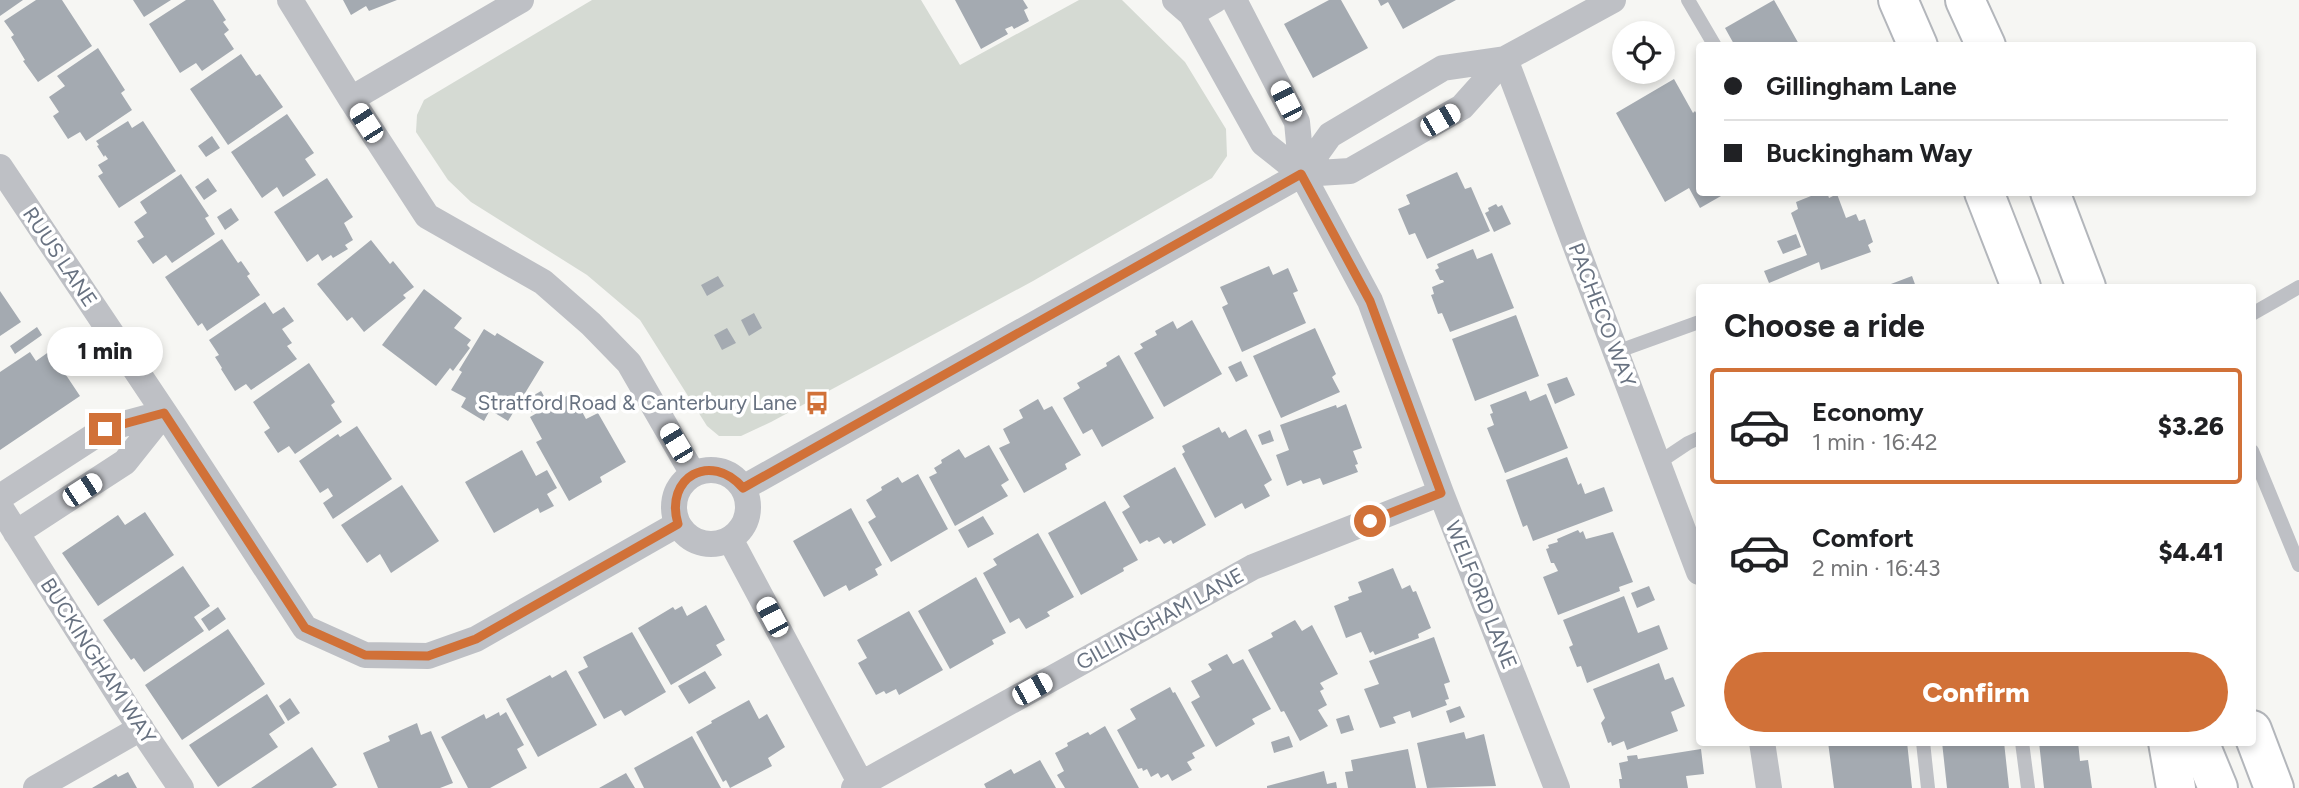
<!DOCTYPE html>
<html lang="en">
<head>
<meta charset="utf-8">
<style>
  body { margin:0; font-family:Figtree,sans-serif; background:#f2f2f2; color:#202124; height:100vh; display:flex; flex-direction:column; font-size:26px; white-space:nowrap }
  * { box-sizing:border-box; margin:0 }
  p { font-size:23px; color:#757577 }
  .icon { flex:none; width:38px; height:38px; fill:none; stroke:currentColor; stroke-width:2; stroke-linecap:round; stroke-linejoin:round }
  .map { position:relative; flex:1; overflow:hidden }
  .drawer { position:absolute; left:1696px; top:284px; width:560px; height:462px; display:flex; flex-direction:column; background:#fff; border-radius:7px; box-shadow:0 4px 10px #0003 }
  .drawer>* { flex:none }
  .guide { position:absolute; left:1696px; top:42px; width:560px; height:154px; border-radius:7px; box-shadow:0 4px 10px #0003; display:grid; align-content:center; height:154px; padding:0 28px; background:#fff }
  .controls { position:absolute; left:1612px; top:21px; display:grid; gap:14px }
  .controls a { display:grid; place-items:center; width:63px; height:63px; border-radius:50%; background:#fff; box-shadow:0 4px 10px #0003; font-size:35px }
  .end { position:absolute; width:32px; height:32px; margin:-16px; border:9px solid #d17138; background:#fff; box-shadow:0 0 0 4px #fff }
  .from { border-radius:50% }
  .bubble { position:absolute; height:49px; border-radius:24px; background:#fff; box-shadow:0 4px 10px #0003; font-size:23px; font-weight:800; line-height:49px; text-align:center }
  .car { position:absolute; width:21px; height:42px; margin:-21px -10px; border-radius:9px; box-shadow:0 0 5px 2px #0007; background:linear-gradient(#fff 24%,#345 0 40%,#fff 0 76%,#345 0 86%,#fff 0) }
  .guide b { display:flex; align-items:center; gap:24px; height:66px; font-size:26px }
  .guide b+b { border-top:2px solid #e0e0e0 }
  .guide i { width:18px; height:18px; background:#202124 }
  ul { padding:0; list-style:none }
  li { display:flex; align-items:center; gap:21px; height:116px; margin:0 14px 10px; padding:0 14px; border:4px solid transparent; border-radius:7px }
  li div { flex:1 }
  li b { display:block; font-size:26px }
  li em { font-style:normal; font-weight:800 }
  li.on { border-color:#d17138 }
  li>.icon { width:63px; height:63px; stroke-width:1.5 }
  h2 { padding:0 28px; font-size:32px; line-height:84px }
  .cta { display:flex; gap:14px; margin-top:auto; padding:14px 28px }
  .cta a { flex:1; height:80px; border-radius:42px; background:#d17138; color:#fff; font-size:28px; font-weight:800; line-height:80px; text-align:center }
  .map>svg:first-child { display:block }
  .green { fill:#d5dad3 }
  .building { fill:#a4aab1 }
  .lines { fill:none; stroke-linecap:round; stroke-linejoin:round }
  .secondary-casing { stroke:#b3b6bb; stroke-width:42 }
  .motorway-casing { stroke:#b1b4b8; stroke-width:42 }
  .service { stroke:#bec0c5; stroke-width:14 }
  .minor { stroke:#bec0c5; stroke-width:26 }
  .secondary { stroke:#fff; stroke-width:38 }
  .motorway { stroke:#fff; stroke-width:38 }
  .route { stroke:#d17138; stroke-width:9 }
  .labels { text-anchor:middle; stroke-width:7; stroke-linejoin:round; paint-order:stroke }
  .street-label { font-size:21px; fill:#687281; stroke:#fff }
  .poi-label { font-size:21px; fill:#687281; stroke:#fff; text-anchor:end }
</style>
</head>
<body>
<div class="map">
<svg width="2299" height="788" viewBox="0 0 2299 788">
  <rect width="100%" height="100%" fill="#f6f6f3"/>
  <path class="green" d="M592,0H921L960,65L1079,0H1122L1185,62L1226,129L1227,156L1212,178L1033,281L771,422L741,436H719L707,426L640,320L587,275L471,202L448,180L416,132L417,115L424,100Z"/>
  <path class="building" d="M0,0H23L0,16Z
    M36,0H62L92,46L38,82L23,61L25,60L11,37L14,35L4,21Z
    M133,0H171L144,17Z
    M186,0H213L226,20L223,22L229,30L224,34L234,49L202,71L196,63L180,73L149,24Z
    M343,0H397L369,11L366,6L351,15Z
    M955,0H1023L1028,8L1024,10L1029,21L1014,29L1012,26L1005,29L1008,34L981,49Z
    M1329,0H1341L1368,48L1313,78L1284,24Z
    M1378,0H1456L1403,29L1388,2L1381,6Z
    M1774,0L1800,46H1735L1725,28Z
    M98,48L125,90L121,93L132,110L86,141L80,132L68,139L53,116L59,112L49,97L65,86L57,76Z
    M241,54L256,76L260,74L283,107L228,145L190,89Z
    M1674,79L1693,113L1695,111L1699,118V192H1728L1700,208L1689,188L1665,202L1616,113Z
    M287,114L314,153L305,159L316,175L283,197L277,187L262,198L231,152Z
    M128,121L132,128L143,121L176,171L119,208L98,176L103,173L98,165L108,159L105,155L104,157L97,146L99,145L96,141Z
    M212,136L220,148L206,157L198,146Z
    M1457,172L1465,189L1471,187L1490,231L1427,259L1415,233L1409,235L1398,209L1410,204L1406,195Z
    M181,174L209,216L205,218L215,234L172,263L166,255L153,264L137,241L144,237L134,222L147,213L140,202Z
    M208,178L217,191L204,200L195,187Z
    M327,178L353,217L344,223L353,240L345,245L348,249L333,258L331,255L322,261L318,254L307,262L274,212Z
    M1821,192H1827L1829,198L1837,194L1846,218L1856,214L1859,221L1865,219L1873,242L1868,245L1871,252L1821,270L1819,262L1769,283L1764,271L1807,255L1791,213L1798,209L1796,202Z
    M1496,204L1498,207L1502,205L1511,224L1494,232L1485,213L1489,211L1488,208Z
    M231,208L239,220L225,230L217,217Z
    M1796,234L1801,247L1783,254L1777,241Z
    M222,239L238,263L241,261L250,274L247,276L260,295L207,331L202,323L198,326L165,277Z
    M371,240L390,264L393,261L414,287L403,295L406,298L364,332L352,317L347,321L317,284Z
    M1473,249L1477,259L1492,253L1514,308L1450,332L1442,313L1438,314L1431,295L1434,294L1432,287L1444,282L1443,280H1440L1435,270L1439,268L1437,264Z
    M1269,266L1273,275L1288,268L1298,291L1293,293L1306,323L1242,352L1222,307L1228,304L1220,287Z
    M718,276L724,286L707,296L701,285Z
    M1912,276L1916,287H1883Z
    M424,289L462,318L454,328L471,340L467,345L470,348L453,371L450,368L436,386L382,345Z
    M0,291L21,322L0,336Z
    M265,302L273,314L284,307L294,321L282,329L292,343L287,346L297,359L251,390L246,384L235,391L221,369L222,368L215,357L219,355L209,340Z
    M754,313L762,328L749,336L741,320Z
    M1516,315L1539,376L1475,401L1452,339Z
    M1192,320L1222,374L1164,407L1134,353L1143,348L1140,344L1157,335L1155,331L1173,321L1177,329Z
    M37,327L42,335L15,354L10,346Z
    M727,328L736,343L722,350L714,335Z
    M1315,328L1336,374L1332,377L1340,392L1281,418L1253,356Z
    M484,329L495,336L497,333L544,362L508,421L490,410L484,421L461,407L466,398L451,390L462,372L459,370Z
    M50,351L80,396L0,450V372L30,352L36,361Z
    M1119,355L1154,418L1102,447L1092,429L1083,434L1063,398L1080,388L1077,383L1107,366L1106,363Z
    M1241,361L1248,376L1236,382L1228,367Z
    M309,363L335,402L331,405L342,422L295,454L289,446L278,453L264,432L270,428L253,402Z
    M1567,377L1575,395L1555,404L1547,384Z
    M541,391L548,403L531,412L524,401Z
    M1526,391L1530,401L1546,394L1568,448L1505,473L1487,428L1494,425L1490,414L1493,413L1490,405Z
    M572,393L586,419L598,413L626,462L600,477L602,482L569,501L536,442L542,439L530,417Z
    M1038,399L1044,410L1052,406L1081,455L1065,464L1067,469L1024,493L999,448L1010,443L1003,429L1023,418L1019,410Z
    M1346,404L1362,448L1353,451L1358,464L1355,465L1358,472L1323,485L1320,478L1303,484L1301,480L1287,486L1276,455L1289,450L1280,425L1336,405L1337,408Z
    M357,426L392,479L333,519L323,503L333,496L328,488L320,493L299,461L338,434L340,437Z
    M1219,427L1222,433L1225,431L1229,438L1246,429L1272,480L1264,485L1270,496L1245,509L1242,503L1215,518L1182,454L1185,452L1182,446Z
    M1270,430L1274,441L1262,445L1258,435Z
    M989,445L1009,480L1001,485L1008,496L955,526L929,477L937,473L934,468L942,463L941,460L959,449L965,458Z
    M522,450L536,476L547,470L557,488L547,494L554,506L540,513L538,508L494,533L465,482Z
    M1567,457L1578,485L1581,483L1585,494L1604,487L1613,511L1533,541L1527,525L1523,527L1506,480Z
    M1175,467L1206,525L1173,544L1171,540L1164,544L1159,537L1149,542L1147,540L1140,544L1122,512L1130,507L1123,496Z
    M918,474L948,529L891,562L868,522L876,517L866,500L882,490L881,487L898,477L902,483Z
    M402,485L439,541L391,573L380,554L367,563L341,525Z
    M1105,501L1138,560L1123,568L1124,571L1081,595L1048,533Z
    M851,508L882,565L875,569L878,575L849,591L846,585L824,597L793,541Z
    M145,512L174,555L98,606L62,553L118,515L125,525Z
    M983,516L994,534L968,548L958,530Z
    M1578,530L1580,533L1583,531L1586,539L1613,532L1633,582L1619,587L1620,591L1558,615L1543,577L1558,571L1554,563H1551L1546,549L1549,548L1548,545L1558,542L1557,539Z
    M1038,533L1074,597L1047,612L1050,616L1026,629L1019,618L1010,623L983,573L997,565L993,559Z
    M183,566L210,606L194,617L204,631L144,672L134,658L131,660L103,620Z
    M1393,568L1402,589L1410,585L1413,592L1416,591L1431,628L1418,634L1419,638L1375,655L1373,651L1370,653L1361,632L1346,638L1334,606L1349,600L1348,597L1362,592L1358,582Z
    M976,577L1006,633L992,640L994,644L950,669L918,611Z
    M1649,586L1655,600L1637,608L1631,593Z
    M1624,596L1638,633L1659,625L1668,649L1587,683L1581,666L1577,667L1569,647L1573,645L1563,620Z
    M706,605L725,640L716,645L722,655L671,685L638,628L673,607L675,610L682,606L687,616Z
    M218,607L226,619L209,631L201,619Z
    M909,611L943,670L899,695L896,689L886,694L884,691L876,695L858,663L867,658L857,640Z
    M1295,620L1302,631L1312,625L1338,674L1320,683L1324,689L1320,691L1327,705L1318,710L1328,726L1300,741L1284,711L1281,712L1248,650L1273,637L1271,633Z
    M228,629L265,684L182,740L145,685Z
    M632,632L666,692L625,716L621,710L604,719L578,672L588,667L583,657Z
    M1434,637L1450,682L1444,684L1449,699L1445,700L1447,705L1412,718L1410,711L1393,717L1396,723L1380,728L1364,689L1379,684L1369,661Z
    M1227,654L1233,664L1243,659L1271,709L1252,719L1255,724L1216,747L1191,702L1200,697L1191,681L1212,670L1208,664Z
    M1659,663L1665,680L1673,677L1685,706L1671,712L1678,731L1627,750L1624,741L1612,746L1611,742L1608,743L1601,723L1605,718L1593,689Z
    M566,670L597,725L538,757L506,699L550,675L552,678Z
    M705,671L716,688L689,704L678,686Z
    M1170,687L1173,693L1175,692L1205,746L1192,753L1195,758L1187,762L1192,770L1172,781L1168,774L1161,778L1158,773L1151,777L1147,769L1143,771L1142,768L1138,769L1117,730L1136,719L1130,709Z
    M267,694L285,723L269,734L278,747L218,787L189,745Z
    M290,698L300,713L288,721L279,706Z
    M749,700L759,719L767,714L785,747L768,758L772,766L730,788L726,780L723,782L696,732L712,723L711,721Z
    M1460,706L1465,717L1450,723L1446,711Z
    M499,712L500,716L506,712L524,745L517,749L527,768L490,788H468L441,737L484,714L486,719Z
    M1349,715L1354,730L1341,734L1336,719Z
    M417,723L421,735L431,731L453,783L440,788H378L363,753L390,741L388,736Z
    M1105,726L1139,788H1065L1057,775L1064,771L1055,753L1068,746L1067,743L1088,732L1090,735Z
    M1464,732L1466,739L1484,734L1496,786L1427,788L1417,743Z
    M692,736L721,788H644L634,768Z
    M1289,736L1293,747L1274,753L1271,742Z
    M1828,742H1907L1912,788H1834Z
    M1942,742H2004L2009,788H1947Z
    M2039,742H2078L2080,761L2088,760L2092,788H2044Z
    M312,747L337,785L332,788H251Z
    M1408,749L1416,788H1348L1345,772L1353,771L1351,760Z
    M1701,749L1704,774L1686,776L1688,788H1620L1619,779H1622L1619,763L1628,761L1627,756L1637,755L1638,759Z
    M1040,760L1056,788H986L984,784L1011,769L1014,774Z
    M1324,771L1327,784L1336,782L1337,788H1267V786Z
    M128,772L137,788H92L116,774L118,777Z
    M626,773L635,788H599Z"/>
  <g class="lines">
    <g class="secondary-casing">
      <path id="secondary" d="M1898,0L1918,46
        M1965,0L1986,46
        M1984,192L2021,287
        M2050,192L2086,287
        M2252,730L2274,788
        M2199,742L2218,788"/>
    </g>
    <g class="motorway-casing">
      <path id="motorway" d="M2168,742L2176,788"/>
    </g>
    <path class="service" d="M1688,0L1715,46
      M2252,314L2299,287
      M1616,352L1699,322
      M2252,451L2299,565
      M1658,463L1688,443L1699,438
      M1923,742L1928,788
      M2022,742L2028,788"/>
    <path class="minor" d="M290,0L351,99L427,216L543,282L591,324L629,363L693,474
      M1175,0L1191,14L1263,143L1302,174
      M1234,0L1297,122L1302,174L1370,301L1441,493L1557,788
      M1191,14L1215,0
      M1505,59L1699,572
      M351,99L521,0
      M0,167L174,427L305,628L365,655L428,656L476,639L678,524
      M1302,174L1350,171L1462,107L1505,59
      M674 507a37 37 0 1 1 74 0a37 37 0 1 1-74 0Z
      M743,488L1302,174L1330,135L1443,68L1505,59L1613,0
      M0,497L105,429L164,413
      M0,507L127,708L181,788
      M16,533L125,462L164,413
      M730,539L861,784
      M1762,742L1769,788
      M36,788L141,728
      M854,788L1253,567L1441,493"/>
    <use href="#secondary" class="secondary"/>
    <use href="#motorway" class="motorway"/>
  </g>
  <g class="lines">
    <path class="route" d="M105,429L164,413L305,628L365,655L428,656L476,639L678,524C664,477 711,451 743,488L1301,174L1370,301L1441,493L1370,521"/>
  </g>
  <defs>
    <g id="bus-bare" transform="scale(1.89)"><path d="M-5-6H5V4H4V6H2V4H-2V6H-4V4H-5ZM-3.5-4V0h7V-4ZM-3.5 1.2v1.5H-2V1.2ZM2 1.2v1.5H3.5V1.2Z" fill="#d17138" stroke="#fff" stroke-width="2.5" paint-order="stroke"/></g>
  </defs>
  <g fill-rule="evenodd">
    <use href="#bus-bare" x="817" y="403"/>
  </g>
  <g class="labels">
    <g class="street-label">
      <text transform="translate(60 257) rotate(56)" y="7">RUUS LANE</text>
      <text transform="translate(1602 315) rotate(69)" y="7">PACHECO WAY</text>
      <text transform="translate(1481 595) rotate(68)" y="7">WELFORD LANE</text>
      <text transform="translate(1160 619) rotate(-29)" y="7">GILLINGHAM LANE</text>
      <text transform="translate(98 661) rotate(57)" y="7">BUCKINGHAM WAY</text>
    </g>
    <g class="poi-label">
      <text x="797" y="410">Stratford Road &amp; Canterbury Lane</text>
    </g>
  </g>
</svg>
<div class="controls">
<a><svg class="icon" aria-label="locate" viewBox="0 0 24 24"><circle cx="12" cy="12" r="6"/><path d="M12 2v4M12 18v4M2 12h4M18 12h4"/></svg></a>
</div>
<i class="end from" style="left:1370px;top:521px"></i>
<i class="end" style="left:105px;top:429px"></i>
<div class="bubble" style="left:47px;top:327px;width:116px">1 min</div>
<i class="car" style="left:1286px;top:101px;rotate:333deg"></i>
<i class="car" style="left:1440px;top:120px;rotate:60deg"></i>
<i class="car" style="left:366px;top:123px;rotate:327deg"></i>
<i class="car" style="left:676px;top:443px;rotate:329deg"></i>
<i class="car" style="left:82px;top:490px;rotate:57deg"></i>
<i class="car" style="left:772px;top:617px;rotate:332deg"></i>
<i class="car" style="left:1032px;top:689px;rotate:61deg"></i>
<div class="guide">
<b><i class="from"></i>Gillingham Lane</b>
<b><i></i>Buckingham Way</b>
</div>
<section class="drawer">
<h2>Choose a ride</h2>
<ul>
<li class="on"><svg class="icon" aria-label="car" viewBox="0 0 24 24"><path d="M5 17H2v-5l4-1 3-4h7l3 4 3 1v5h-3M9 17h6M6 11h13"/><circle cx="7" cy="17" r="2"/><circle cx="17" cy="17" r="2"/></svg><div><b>Economy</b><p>1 min · 16:42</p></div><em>$3.26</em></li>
<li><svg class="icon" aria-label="car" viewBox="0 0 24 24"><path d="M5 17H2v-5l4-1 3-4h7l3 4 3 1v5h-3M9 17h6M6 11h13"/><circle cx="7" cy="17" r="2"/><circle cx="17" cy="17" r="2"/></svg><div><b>Comfort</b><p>2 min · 16:43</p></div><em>$4.41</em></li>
</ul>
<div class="cta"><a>Confirm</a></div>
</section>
</div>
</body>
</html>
